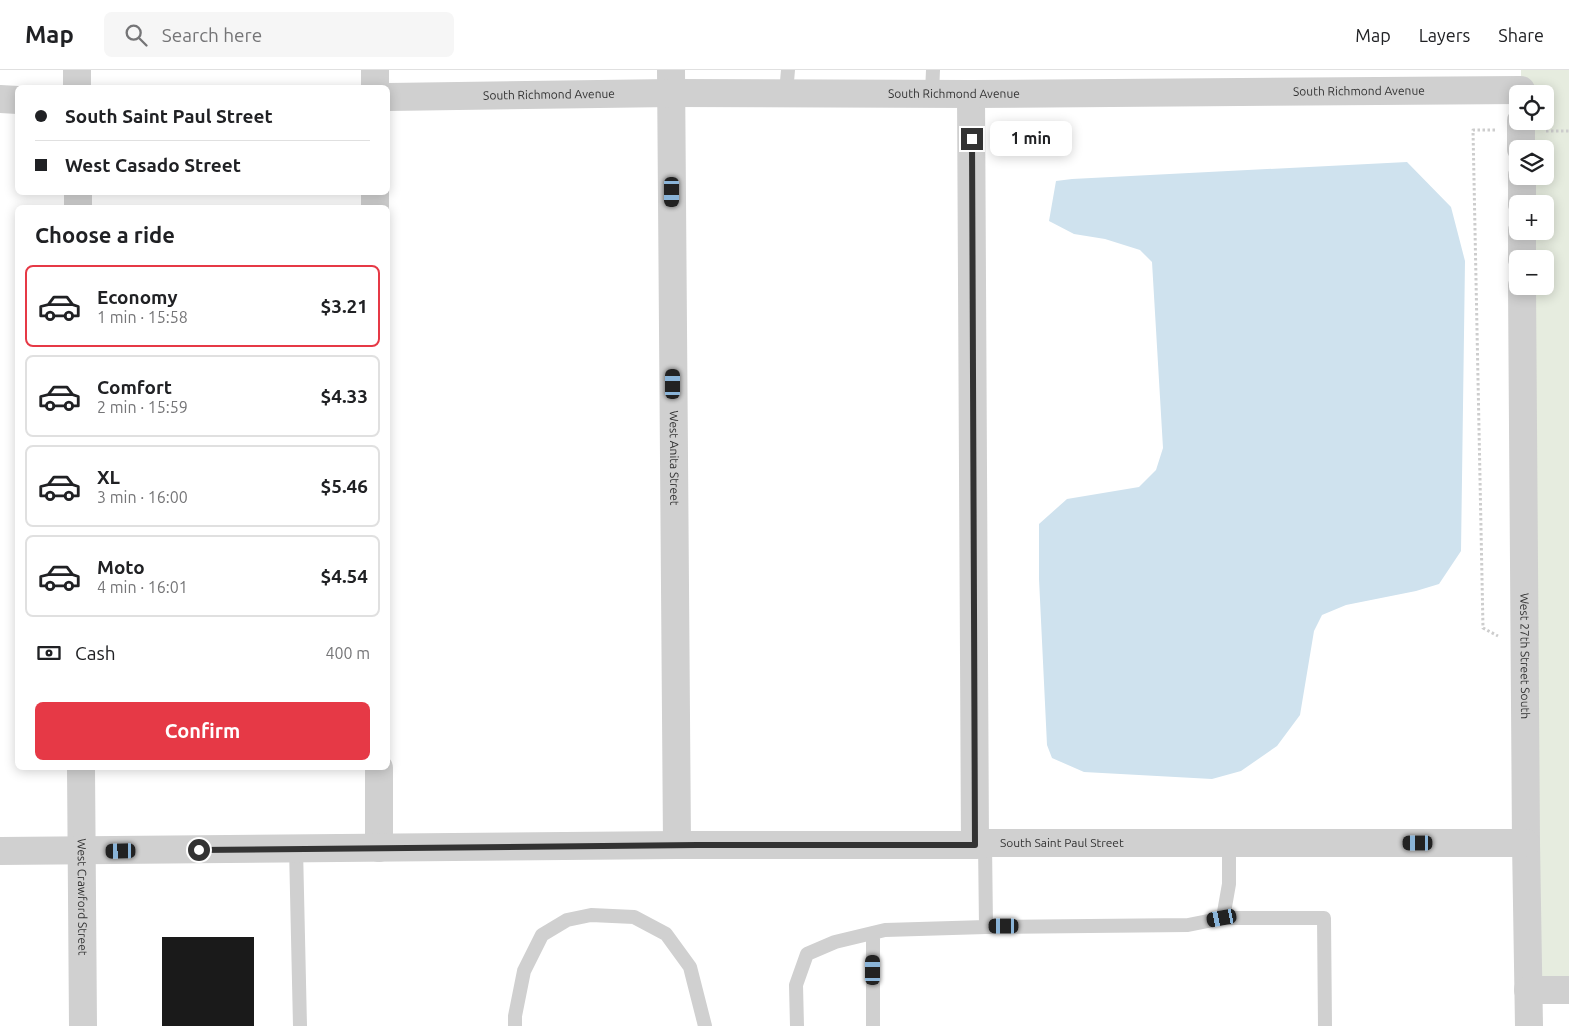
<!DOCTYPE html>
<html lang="en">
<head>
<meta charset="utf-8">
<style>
  body { margin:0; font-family:Ubuntu,sans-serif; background:#f6f6f6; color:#202124; height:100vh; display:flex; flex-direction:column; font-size:19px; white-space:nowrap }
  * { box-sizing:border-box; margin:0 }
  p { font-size:16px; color:#757577 }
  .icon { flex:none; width:28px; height:28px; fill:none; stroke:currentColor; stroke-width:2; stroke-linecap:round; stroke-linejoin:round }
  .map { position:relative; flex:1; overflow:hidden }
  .details { position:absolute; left:15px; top:135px; width:375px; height:565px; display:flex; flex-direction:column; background:#fff; border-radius:8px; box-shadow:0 2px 12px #0003 }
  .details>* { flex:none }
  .banner { position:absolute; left:15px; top:15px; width:375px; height:110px; border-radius:8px; box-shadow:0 2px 12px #0003; display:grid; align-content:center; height:110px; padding:0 20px; background:#fff }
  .fabs { position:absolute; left:1509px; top:15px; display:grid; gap:10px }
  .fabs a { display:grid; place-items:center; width:45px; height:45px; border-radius:8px; background:#fff; box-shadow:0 2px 12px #0003; font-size:25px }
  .end { position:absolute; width:22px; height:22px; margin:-11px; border:6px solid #333; background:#fff; box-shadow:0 0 0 2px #fff }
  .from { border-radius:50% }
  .bubble { position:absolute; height:35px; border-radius:8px; background:#fff; box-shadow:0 2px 12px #0003; font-size:16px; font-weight:700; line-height:35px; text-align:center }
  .car { position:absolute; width:15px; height:30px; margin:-15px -8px; border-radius:6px; box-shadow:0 0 4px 1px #0007; background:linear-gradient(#222 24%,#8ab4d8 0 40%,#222 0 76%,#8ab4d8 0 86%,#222 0) }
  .banner b { display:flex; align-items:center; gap:18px; height:48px; font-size:19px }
  .banner b+b { border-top:1px solid #e0e0e0 }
  .banner i { width:12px; height:12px; background:#202124 }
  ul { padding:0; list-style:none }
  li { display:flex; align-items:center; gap:15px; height:82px; margin:0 10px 8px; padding:0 10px; border:2px solid #e0e0e0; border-radius:8px }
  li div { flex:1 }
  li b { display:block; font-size:19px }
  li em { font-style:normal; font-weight:700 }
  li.active { border-color:#e63946 }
  li>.icon { width:45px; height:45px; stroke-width:1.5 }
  h2 { padding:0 20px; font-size:22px; line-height:60px }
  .pay { display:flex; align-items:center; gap:12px; height:55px; padding:0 20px; font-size:19px }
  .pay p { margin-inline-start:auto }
  .primary-button { display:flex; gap:10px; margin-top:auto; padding:10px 20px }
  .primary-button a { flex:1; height:58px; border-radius:8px; background:#e63946; color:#fff; font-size:20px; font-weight:700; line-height:58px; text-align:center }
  header { display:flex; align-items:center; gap:30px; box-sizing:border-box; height:70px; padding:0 25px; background:#fff; border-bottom:1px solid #e0e0e0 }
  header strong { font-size:24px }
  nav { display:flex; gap:28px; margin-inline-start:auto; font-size:18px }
  .search { width:350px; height:45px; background:#f6f6f6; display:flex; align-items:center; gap:12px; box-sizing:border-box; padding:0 18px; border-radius:8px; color:#757577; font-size:19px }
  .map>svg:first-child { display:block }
  .green { fill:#e6ecdf }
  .water { fill:#cfe2ee }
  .building { fill:#1a1a1a }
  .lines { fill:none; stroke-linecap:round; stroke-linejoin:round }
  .path { stroke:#cdcdcd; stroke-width:3; stroke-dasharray:2.5 2.5; stroke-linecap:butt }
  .lane { stroke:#d0d0d0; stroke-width:14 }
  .street { stroke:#d0d0d0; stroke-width:28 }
  .route { stroke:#333; stroke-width:6 }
  .labels { text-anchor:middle; stroke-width:5; stroke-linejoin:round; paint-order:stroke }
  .street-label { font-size:12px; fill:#333; stroke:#fff }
</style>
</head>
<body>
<header>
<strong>Map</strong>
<div class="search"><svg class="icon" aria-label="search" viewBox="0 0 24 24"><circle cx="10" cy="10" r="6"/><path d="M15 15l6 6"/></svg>Search here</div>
<nav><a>Map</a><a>Layers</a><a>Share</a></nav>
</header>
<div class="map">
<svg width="1569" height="956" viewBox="0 0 1569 956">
  <rect width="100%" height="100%" fill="#fff"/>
  <path class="green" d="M1521,0H1569V920H1528L1522,216H1545V189H1522V161H1545V134H1522L1521,106H1545V79H1521V51H1545V24H1521Z"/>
  <path class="water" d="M1407,92L1451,137L1465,191L1461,481L1439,514L1416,521L1346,535L1322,545L1314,561L1300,645L1277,676L1241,701L1212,709L1084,702L1052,688L1047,675L1039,509V454L1067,429L1139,417L1156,400L1163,378L1152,192L1140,180L1105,169L1074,164L1049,151L1056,111L1072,109Z"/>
  <path class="building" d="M162,867H254V956H162Z"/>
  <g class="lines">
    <path class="path" d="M1495,60H1473L1483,558L1498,566
      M1546,61H1569"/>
    <path class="lane" d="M786,23L788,0
      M932,23L933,0
      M985,773L986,857
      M296,778L300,956
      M1223,848H1324L1325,956
      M515,956V946L524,901L542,865L567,850L591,845L634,847L666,864L690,897L705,956
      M797,956L796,915L807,884L835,872L885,860L986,857L1188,855L1223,848L1229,814V773
      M873,956V863"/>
    <g class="street">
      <path d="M77,0V18"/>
      <path d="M375,0V18"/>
      <path id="s1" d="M671,0L677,775"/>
      <path d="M971,24L975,775"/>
      <path id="s2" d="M388,27L671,23L971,24L1521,20"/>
      <path d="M0,29L18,30"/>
      <path d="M1521,51V79"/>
      <path d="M1522,106V134"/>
      <path d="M78,122V138"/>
      <path d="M375,122V138"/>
      <path d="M1522,161V189"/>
      <path id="s3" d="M1522,216L1526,773L1529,956"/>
      <path id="s4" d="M81,698L83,956"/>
      <path d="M379,698V778"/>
      <path id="s5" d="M0,781L677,775H975L985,773H1526"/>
      <path d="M1528,920H1569"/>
    </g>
  </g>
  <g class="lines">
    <path class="route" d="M199,780L697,775H975L972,69"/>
  </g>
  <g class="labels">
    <g class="street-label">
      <text dy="4" stroke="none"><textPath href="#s2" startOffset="971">South Richmond Avenue</textPath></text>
      <text dy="4" stroke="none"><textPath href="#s2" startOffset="566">South Richmond Avenue</textPath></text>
      <text dy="4" stroke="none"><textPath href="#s2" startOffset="161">South Richmond Avenue</textPath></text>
      <text dy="4" stroke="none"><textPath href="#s1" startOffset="388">West Anita Street</textPath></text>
      <text dy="4" stroke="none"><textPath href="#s3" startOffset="370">West 27th Street South</textPath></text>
      <text dy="4" stroke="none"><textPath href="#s5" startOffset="1062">South Saint Paul Street</textPath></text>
      <text dy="4" stroke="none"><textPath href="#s4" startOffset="129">West Crawford Street</textPath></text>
    </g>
  </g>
</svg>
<div class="fabs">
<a><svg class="icon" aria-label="locate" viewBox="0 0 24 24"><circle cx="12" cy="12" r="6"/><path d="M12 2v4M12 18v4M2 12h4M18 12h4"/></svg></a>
<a><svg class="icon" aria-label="layers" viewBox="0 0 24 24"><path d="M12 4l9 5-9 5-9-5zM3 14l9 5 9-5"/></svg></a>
<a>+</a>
<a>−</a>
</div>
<i class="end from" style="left:199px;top:780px"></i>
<i class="end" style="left:972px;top:69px"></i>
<div class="bubble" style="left:990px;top:51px;width:82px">1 min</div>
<i class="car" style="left:672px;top:122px;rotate:180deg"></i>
<i class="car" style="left:673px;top:314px;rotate:0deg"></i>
<i class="car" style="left:1418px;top:773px;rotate:270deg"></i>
<i class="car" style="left:121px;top:781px;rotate:269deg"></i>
<i class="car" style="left:1222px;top:848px;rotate:259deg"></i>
<i class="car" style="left:1004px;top:856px;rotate:270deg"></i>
<i class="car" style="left:873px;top:900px;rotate:0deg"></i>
<div class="banner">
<b><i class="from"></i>South Saint Paul Street</b>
<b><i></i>West Casado Street</b>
</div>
<section class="details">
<h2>Choose a ride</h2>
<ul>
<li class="active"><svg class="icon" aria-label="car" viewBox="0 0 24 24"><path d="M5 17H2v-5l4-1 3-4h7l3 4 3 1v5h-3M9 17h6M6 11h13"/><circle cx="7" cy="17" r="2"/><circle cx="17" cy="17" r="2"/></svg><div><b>Economy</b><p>1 min · 15:58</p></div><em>$3.21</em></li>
<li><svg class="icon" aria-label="car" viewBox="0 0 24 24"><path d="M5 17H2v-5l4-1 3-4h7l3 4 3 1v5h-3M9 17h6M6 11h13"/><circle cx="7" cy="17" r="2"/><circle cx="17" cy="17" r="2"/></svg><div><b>Comfort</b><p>2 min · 15:59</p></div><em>$4.33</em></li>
<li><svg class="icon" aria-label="car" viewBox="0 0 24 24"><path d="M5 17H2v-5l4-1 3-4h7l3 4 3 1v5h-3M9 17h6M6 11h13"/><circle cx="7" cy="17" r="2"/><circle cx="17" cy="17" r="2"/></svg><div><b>XL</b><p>3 min · 16:00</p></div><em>$5.46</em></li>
<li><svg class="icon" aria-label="car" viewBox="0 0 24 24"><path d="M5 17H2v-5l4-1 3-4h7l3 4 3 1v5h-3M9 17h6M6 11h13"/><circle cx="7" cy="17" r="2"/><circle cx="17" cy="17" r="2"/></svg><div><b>Moto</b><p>4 min · 16:01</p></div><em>$4.54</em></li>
</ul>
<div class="pay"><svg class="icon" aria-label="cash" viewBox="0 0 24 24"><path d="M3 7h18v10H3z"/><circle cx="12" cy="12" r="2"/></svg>Cash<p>400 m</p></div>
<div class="primary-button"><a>Confirm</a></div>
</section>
</div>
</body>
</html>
